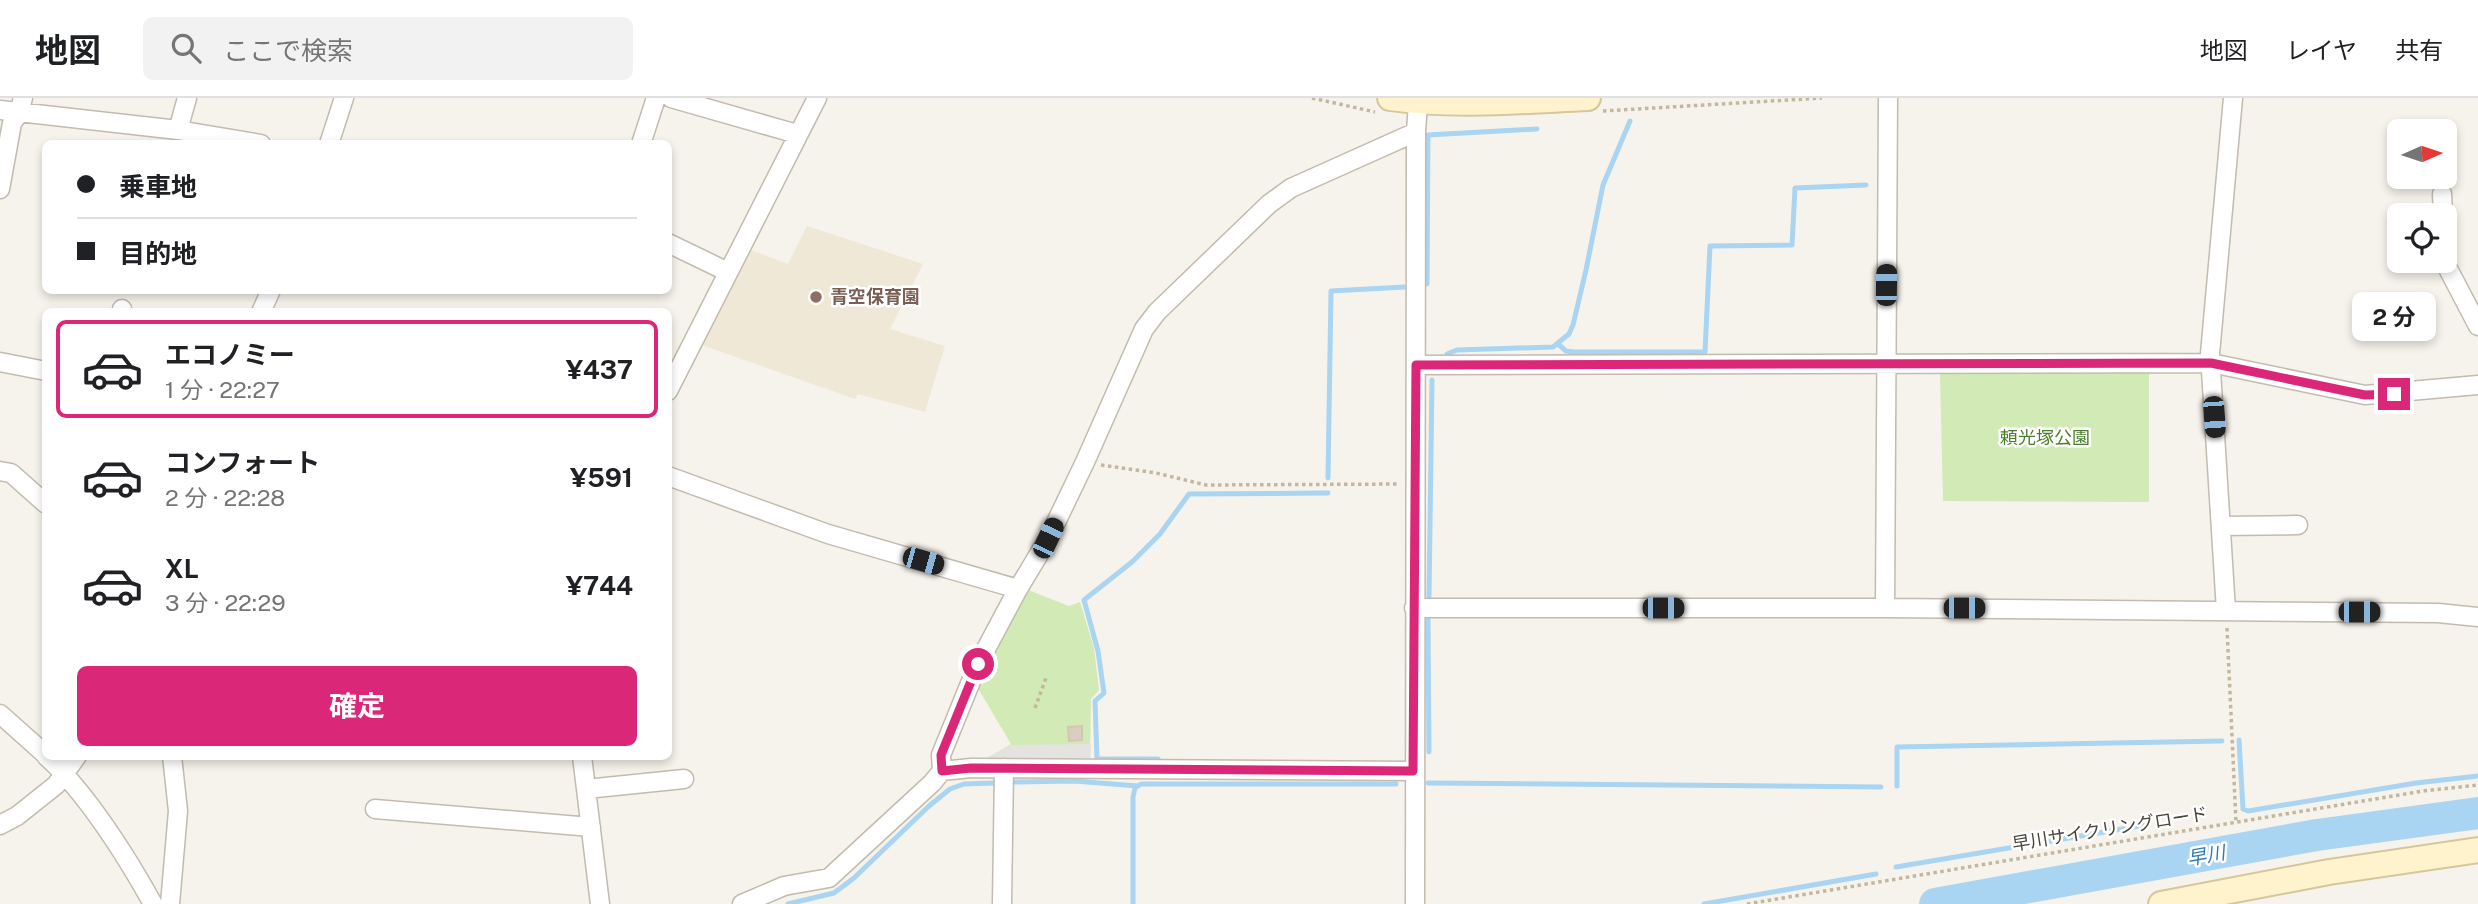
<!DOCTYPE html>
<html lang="ja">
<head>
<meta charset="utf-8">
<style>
  body { margin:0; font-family:"Public Sans","Noto Sans JP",sans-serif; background:#f2f2f2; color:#202124; height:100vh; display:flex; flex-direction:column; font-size:26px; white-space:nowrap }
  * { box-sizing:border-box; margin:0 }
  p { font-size:23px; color:#757577 }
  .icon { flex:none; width:38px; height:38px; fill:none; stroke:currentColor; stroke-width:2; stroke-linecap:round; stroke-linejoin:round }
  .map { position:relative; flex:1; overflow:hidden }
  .details { position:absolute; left:42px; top:210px; width:630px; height:452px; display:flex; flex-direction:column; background:#fff; border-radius:10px; box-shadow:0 4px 10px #0003 }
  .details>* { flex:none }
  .top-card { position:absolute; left:42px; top:42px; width:630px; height:154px; border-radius:10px; box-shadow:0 4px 10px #0003; display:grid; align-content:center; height:154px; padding:0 35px; background:#fff }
  .needle { width:46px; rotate:87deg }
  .fabs { position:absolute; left:2387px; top:21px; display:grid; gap:14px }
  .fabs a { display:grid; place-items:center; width:70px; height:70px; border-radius:10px; background:#fff; box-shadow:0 4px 10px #0003; font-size:35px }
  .end { position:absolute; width:32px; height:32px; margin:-16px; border:9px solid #db2777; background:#fff; box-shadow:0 0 0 4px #fff }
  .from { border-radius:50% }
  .bubble { position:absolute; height:49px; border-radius:10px; background:#fff; box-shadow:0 4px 10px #0003; font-size:23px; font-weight:700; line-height:49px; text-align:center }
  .car { position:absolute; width:21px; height:42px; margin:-21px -10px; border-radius:9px; box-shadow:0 0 5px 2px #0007; background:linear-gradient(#222 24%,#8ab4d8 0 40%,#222 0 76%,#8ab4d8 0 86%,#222 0) }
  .top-card b { display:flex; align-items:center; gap:24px; height:66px; font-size:26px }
  .top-card b+b { border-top:2px solid #e0e0e0 }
  .top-card i { width:18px; height:18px; background:#202124 }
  ul { padding:12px 0 0; list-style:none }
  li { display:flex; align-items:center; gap:21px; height:98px; margin:0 14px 10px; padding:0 21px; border:4px solid transparent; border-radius:10px }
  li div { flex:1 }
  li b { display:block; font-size:26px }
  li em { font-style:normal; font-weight:700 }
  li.active { border-color:#db2777 }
  li>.icon { width:63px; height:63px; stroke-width:1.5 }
  .action { display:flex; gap:14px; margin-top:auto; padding:14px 35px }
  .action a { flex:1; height:80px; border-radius:10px; background:#db2777; color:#fff; font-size:28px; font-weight:700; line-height:80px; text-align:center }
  header { display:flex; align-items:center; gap:42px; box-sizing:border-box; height:98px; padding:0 35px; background:#fff; border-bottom:2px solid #e0e0e0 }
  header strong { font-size:33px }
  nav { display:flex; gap:38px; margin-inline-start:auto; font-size:24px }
  .search { width:490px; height:63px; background:#f2f2f2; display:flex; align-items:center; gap:18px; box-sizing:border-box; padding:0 24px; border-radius:10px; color:#757577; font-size:26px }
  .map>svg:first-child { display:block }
  .education { fill:#efe8d6 }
  .green { fill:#d2eab5 }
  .parking { fill:#e5e3e0 }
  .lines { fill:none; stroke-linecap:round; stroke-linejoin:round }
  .stream { stroke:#a9d4f2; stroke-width:5 }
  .river { stroke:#a9d4f2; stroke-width:32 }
  .building { fill:#d8cfc1; stroke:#d3c7b4; stroke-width:2 }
  .street-casing { stroke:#c2bbae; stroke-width:21 }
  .secondary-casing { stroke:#d6c79b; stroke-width:28 }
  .path { stroke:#c4b79f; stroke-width:3.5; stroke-dasharray:3.5 3.5; stroke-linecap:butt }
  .street { stroke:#fff; stroke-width:18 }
  .secondary { stroke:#fff3cd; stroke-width:24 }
  .route { stroke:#db2777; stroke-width:9 }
  .education-dot { fill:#8d6e63; stroke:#fff; stroke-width:2.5 }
  .labels { text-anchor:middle; stroke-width:5; stroke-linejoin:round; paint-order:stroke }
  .education-label { font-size:18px; font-weight:bold; fill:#785e54; stroke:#fff; text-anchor:start }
  .park-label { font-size:18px; fill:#4a7f2a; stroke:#fff }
  .street-label { font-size:18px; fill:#4b4439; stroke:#fff }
  .water-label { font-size:19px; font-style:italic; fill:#2e7ab2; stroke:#fff }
</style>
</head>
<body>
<header>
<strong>地図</strong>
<div class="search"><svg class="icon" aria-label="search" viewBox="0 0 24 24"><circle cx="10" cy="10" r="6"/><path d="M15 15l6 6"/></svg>ここで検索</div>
<nav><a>地図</a><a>レイヤ</a><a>共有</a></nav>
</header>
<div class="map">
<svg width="2478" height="806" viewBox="0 0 2478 806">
  <rect width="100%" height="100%" fill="#f6f3ec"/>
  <path class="education" d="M807,128L923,166L890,231L945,248L925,314L858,296L855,301L702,247L751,152L788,166Z"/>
  <path class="green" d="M2149,275V404L1943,403L1940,276Z
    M1028,492L1069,508L1080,504L1094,550L1099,592L1091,601L1090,666L982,663L1011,646L976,587L1001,537Z"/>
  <path class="parking" d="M1091,646L1090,666L982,663L1011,647Z"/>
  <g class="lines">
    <path class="stream" d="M1427,186L1428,37L1537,31
      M1558,246L1566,253L1574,254H1705L1710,148L1792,147L1795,90L1866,87
      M1447,256L1457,252L1553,249L1569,236L1573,227L1586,172L1603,87L1630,23
      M1328,380L1331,193L1405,189
      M1429,499L1432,282
      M1428,521L1429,654
      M2239,642L2243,711L2248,713L2416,685L2478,678
      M1158,661H1097L1095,603L1104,595L1098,553L1084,502L1132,464L1160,436L1189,396L1328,395
      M1015,684L1074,683L1138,688
      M1428,685L1881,689
      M1897,688V649L2222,643
      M1896,769L2146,727
      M788,806L834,795L854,780L929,708L950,691L964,686L994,685
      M1133,806V699L1135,690L1141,686H1396
      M1704,806L1876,776"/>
    <path class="river" d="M1935,806L2317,737L2478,715"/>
  </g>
  <path class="building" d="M1082,628V642L1069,643L1068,629Z"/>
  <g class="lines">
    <g class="street-casing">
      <path id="street" d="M671,0L797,36
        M0,12L178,32L261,46
        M178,32L187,0
        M329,46L344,0
        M641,46L656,0
        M0,91L12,25L19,15L23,0
        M2442,96L2443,117
        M668,145L728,174
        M2444,163L2478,228
        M122,214V211
        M261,214L271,192
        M0,264L46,273
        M1416,267L2211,265L2365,297L2478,287
        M668,293L817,0
        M0,373L11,375L46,406
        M668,378L828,436L1018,491
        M2221,428L2298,427
        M1414,510H1885L2438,515L2478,519
        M1885,510L1888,0
        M2226,513L2210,256L2233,0
        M0,616L46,657
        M46,658C86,694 127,759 153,806
        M582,658L600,806
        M942,673L971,670L1413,673
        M586,691L684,681
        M375,711L591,729
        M0,727L17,718L56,687L77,658
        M170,806L178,713L172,658
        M742,806L784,788L829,780L932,685L942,673L941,657L978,566L1018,491L1048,441L1085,364L1144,231L1157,214L1269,106L1291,90L1416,34
        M1002,806L1004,670
        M1415,806L1416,34L1418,4"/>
    </g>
    <g class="secondary-casing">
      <path id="secondary" d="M1390,0C1456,9 1522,3 1588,0
        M2161,806L2329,774L2478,752"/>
    </g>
    <path class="path" d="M1312,0L1375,14
      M1603,13L1822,0
      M1101,367L1156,375L1206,387L1400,386
      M2227,530L2236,724
      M1035,610L1046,580
      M1747,806L2423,693L2478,687"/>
    <use href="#street" class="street"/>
    <use href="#secondary" class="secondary"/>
  </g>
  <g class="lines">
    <path class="route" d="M978,566L941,657L942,673L971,670L1413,673L1416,267L2211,265L2365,297L2394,296"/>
  </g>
  <circle class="education-dot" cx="816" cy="199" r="7"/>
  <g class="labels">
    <g class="education-label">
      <text x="830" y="205">青空保育園</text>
    </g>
    <g class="park-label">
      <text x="2045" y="346">頼光塚公園</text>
    </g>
    <g class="street-label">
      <text transform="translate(2110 731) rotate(-9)" y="6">早川サイクリングロード</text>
    </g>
    <g class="water-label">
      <text transform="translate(2206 757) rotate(-10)" y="7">早川</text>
    </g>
  </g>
</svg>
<div class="fabs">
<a><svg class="needle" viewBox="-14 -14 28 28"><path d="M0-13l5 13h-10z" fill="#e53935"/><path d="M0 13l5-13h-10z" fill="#757577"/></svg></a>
<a><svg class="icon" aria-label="locate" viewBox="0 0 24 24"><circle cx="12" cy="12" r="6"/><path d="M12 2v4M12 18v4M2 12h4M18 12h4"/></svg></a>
</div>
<i class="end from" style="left:978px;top:566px"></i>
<i class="end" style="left:2394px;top:296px"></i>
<div class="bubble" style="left:2352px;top:194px;width:84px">2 分</div>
<i class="car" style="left:1886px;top:187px;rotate:1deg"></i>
<i class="car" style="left:2214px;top:319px;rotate:176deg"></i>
<i class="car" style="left:1048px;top:440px;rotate:25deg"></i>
<i class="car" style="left:923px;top:463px;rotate:106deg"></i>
<i class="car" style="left:1663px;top:510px;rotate:90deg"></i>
<i class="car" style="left:1964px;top:510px;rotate:90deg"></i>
<i class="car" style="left:2359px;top:514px;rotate:90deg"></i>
<div class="top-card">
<b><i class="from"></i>乗車地</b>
<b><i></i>目的地</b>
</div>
<section class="details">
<ul>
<li class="active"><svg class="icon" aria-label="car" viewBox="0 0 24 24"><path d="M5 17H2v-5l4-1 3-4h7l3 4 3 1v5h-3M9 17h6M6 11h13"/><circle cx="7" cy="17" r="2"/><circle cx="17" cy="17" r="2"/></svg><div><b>エコノミー</b><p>1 分 · 22:27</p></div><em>¥437</em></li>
<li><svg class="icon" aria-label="car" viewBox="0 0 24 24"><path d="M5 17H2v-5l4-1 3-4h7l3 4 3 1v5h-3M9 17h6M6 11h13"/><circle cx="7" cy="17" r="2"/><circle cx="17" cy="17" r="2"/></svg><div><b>コンフォート</b><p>2 分 · 22:28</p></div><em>¥591</em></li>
<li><svg class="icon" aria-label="car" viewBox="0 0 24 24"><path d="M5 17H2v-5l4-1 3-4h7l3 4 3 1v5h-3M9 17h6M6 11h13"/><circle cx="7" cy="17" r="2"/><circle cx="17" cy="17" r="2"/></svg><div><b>XL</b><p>3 分 · 22:29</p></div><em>¥744</em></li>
</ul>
<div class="action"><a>確定</a></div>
</section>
</div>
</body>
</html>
